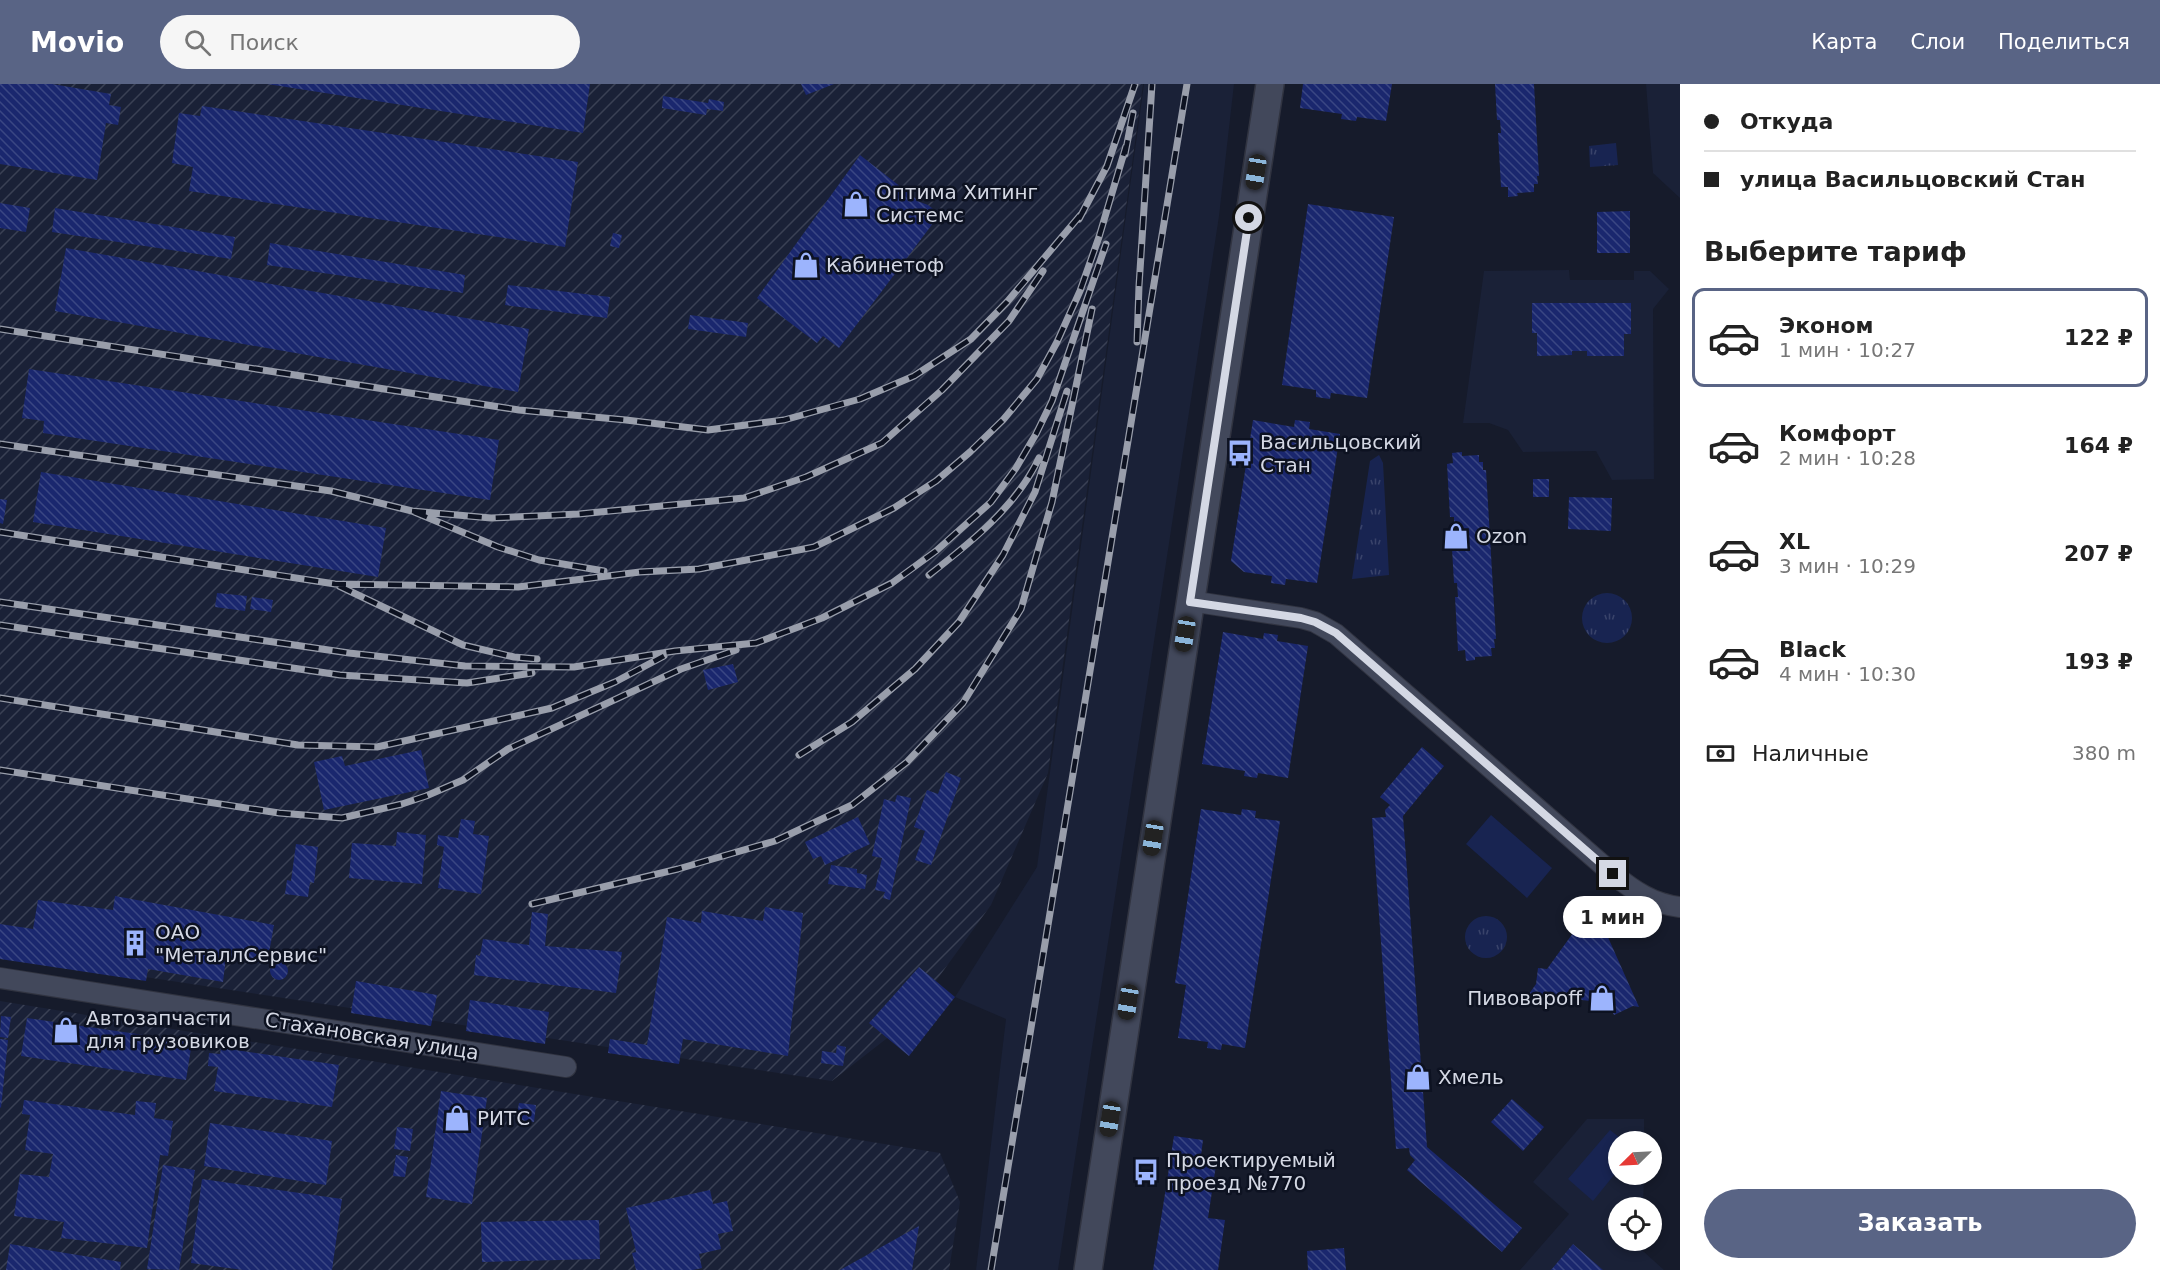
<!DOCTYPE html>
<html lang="ru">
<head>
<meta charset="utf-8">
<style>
  body { margin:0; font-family:"DejaVu Sans",sans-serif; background:#f6f6f6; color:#222; height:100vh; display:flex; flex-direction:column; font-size:22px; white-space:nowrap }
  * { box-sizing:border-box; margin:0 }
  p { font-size:20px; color:#767676 }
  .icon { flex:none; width:33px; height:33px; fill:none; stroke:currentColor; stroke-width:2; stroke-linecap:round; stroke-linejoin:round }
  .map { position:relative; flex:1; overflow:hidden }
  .drawer { display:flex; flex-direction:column; background:#fff; width:480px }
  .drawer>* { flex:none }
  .hud { display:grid; align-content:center; height:132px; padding:0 24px; background:#fff }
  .needle { width:39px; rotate:246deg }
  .fabs { position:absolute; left:1608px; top:1047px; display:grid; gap:12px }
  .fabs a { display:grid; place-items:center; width:54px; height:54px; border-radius:50%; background:#fff; box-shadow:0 3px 9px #0003; font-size:30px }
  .end { position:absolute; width:27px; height:27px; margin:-14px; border:8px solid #d4d8e4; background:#111; box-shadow:0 0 0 3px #111 }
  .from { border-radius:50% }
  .bubble { position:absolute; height:42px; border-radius:21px; background:#fff; box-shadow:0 3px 9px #0003; font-size:20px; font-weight:800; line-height:42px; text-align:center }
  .car { position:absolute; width:18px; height:36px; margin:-18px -9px; border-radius:8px; box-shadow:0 0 4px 2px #0007; background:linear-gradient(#222 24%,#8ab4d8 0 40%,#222 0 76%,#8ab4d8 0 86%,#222 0) }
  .hud b { display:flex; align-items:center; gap:21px; height:57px; font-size:22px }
  .hud b+b { border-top:2px solid #e0e0e0 }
  .hud i { width:15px; height:15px; background:#222 }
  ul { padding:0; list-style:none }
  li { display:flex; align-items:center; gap:18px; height:99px; margin:0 12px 9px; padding:0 12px; border:3px solid transparent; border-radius:12px }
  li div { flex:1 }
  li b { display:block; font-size:22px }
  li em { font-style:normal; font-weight:800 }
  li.on { border-color:#596485 }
  li>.icon { width:54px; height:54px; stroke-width:1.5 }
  h2 { padding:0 24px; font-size:27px; line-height:72px }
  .pay { display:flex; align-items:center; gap:15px; height:66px; padding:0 24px; font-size:22px }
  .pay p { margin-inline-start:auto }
  .action { display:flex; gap:12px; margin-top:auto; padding:12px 24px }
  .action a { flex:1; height:69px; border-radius:36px; background:#596485; color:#fff; font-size:24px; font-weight:800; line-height:69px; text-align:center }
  header { display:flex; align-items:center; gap:36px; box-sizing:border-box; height:84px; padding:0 30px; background:#596485; color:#fff }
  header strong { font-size:28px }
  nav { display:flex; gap:33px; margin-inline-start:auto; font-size:21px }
  .search { width:420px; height:54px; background:#f6f6f6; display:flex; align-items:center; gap:15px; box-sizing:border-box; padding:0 21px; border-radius:33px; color:#767676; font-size:22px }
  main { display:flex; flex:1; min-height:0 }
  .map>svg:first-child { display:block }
  .built { fill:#1a2137 }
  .industrial { fill:url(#industrial-furrows) }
  .green { fill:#182451 }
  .park { fill:url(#park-tufts) }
  .building { fill:url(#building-back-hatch) }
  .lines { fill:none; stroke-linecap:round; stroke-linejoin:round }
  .street-casing { stroke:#313441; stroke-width:22 }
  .secondary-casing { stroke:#313441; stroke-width:30 }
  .street { stroke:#42485b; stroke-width:20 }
  .secondary { stroke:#42485b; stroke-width:27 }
  .rail-casing { stroke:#999eab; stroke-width:7 }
  .rail { stroke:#0d1221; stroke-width:4.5; stroke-dasharray:14; stroke-linecap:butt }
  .route { stroke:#d4d8e4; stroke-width:8 }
  .labels { text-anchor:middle; stroke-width:5; stroke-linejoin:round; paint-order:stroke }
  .poi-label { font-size:20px; fill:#d4d8e4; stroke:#0d1221; text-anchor:start }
  .street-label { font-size:20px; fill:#d4d8e4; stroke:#0d1221 }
</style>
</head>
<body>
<header>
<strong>Movio</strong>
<div class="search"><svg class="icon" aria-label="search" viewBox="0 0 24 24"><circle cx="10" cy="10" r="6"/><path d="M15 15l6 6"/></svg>Поиск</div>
<nav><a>Карта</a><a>Слои</a><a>Поделиться</a></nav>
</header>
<main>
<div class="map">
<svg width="1680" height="1186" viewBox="0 0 1680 1186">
  <defs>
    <pattern id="industrial-furrows" width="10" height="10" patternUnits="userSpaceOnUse" patternTransform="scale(1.5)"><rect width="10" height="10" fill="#1a2137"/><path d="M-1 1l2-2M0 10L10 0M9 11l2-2" fill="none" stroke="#3a4054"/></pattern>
    <pattern id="park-tufts" width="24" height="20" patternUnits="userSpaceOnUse" patternTransform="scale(1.5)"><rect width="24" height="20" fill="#182451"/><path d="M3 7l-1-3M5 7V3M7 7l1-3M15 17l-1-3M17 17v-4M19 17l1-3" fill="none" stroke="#39436a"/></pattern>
    <pattern id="building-back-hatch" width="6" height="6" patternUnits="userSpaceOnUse" patternTransform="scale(1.5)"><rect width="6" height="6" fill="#1a276e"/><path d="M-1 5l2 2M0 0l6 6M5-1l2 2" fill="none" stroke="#3a4683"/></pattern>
  </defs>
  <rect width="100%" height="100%" fill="#161b2b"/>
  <path class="built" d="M1144,0H1234L1219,132L1058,1186H976L1006,935L955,913L1037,783Z
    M1646,0H1680V114L1653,89Z
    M1569,186L1570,196H1634V187H1650L1669,205L1653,225L1654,395L1612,396L1596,367L1523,368L1508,346L1489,339H1463L1484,187Z
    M1587,1035H1644V1057L1618,1058V1090L1644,1091L1643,1123L1618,1124V1156L1643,1157V1167L1664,1186H1520L1569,1130L1533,1098Z"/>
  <path class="industrial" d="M0,0H1143L1048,689L991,821L904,941L832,997L0,871Z
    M0,917L940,1069L960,1118L949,1186H0Z"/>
  <path class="green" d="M1491,731L1552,784L1527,814L1466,760Z
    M1610,1046L1624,1057L1618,1058V1086L1593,1117L1568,1095Z"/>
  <path class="park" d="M1616,59L1618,81L1590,83L1589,62Z
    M1379,371L1383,379L1389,491L1352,495L1370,377Z
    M1582 534a25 25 0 1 1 50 0a25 25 0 1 1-50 0Z
    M1465 853a21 21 0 1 1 42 0a21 21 0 1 1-42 0Z"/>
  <path class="building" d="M0,0H52L111,10L109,21L121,23L118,41L106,39L97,96L0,80Z
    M267,0H590L583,49Z
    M801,0H834L806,11Z
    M1303,0H1392L1386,37L1357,33L1356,37L1341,35L1342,30L1300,24Z
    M1495,0H1534L1539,92H1537L1538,100H1534V108L1517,109L1518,112L1508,113V103H1501L1498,49H1501L1500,36H1497Z
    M663,12L708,19L709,15L724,18L723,27L707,25L706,31L662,24Z
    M202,22L578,78L565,163L189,107L193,83L172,79L179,29L200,32Z
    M860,71L920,118L928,121L940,130L839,264L823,252L817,259L757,214Z
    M0,119L30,124L26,148L0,144Z
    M1308,120L1394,133L1367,314L1331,309L1330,315L1316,313V306L1282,301Z
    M55,124L235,153L231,175L52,148Z
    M1630,127V169H1597V128Z
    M613,149L622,151L619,164L610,162Z
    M270,159L465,191L463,209L267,181Z
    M66,164L529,245L518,308L55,227Z
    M508,201L610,213L607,234L505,221Z
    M1532,219H1631V250H1624V272H1587V267H1572V271L1537,272V249H1532Z
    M690,231L748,239L746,253L688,245Z
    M29,285L499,356L490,416L43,349L44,337L22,334Z
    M1253,336L1294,343L1295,336L1310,338L1309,345L1340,350L1317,499L1286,495L1285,501L1271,499L1272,492L1244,488L1231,477Z
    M1462,368V372L1479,371V378H1483V386H1486L1496,555H1494L1495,564H1491L1492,572L1475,573V576L1466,577L1465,566L1458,567L1455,513H1458L1457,499H1454L1451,447H1454V433H1450L1447,380L1453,379L1452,369Z
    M41,388L386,444L378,493L33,438Z
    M1533,395H1549V413H1533Z
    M1569,413L1612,414L1611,447L1568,445Z
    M0,415L7,416L3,440L0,439Z
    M217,509L247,512L245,527L215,523Z
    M252,513L273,516L271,528L250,525Z
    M1223,548L1263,555L1264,549L1278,551L1277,557L1308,562L1288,694L1258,689L1257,694L1244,692L1245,687L1202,680Z
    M733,580L738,598L708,606L703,586Z
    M1422,663L1444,682L1403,732L1427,1063L1522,1144L1502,1168L1407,1086L1415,1076L1410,1071L1409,1064L1396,1065L1372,734L1386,733L1385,726L1390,721L1380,713Z
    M421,666L429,704L324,726L314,678L342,672L345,682Z
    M946,688L961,694L931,781L915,776L925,747L914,743L927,706L938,710Z
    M897,711L911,714L890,816L883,814L885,808L875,806L882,774L872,772L884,715L895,718Z
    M1201,725L1241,731L1242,725L1256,727L1255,734L1280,737L1245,964L1222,960L1221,966L1207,964L1208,958L1178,954L1186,901L1175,899Z
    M858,733L870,760L825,781L821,772L813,775L805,758Z
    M461,735L475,737L473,750L489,752L481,810L438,804L444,763L437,761L438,751L458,754Z
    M397,748L426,751L422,800L349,794L352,759L396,762Z
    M296,760L318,763L314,799L310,798L308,813L285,810L287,796L291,797Z
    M831,781L857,785V789L867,791L865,805L828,800Z
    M115,812L274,841L267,880L226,873L223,898L148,885L146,897L0,875V840L33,845L38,816L113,826Z
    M1594,820L1601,835L1613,843L1607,851L1639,923L1633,922L1614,931L1608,919L1529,910L1536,900L1538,884L1547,885Z
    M765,823L803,829L788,972L683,955L679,980L608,969L610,955L647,961L667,833L701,839L702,827L763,837Z
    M532,828L548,830L545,862L622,868L616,909L474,891L476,871L480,872L483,855L529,861Z
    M270 887a9 9 0 1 1 18 0a9 9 0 1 1-18 0Z
    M919,883L955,913L909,972L869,939Z
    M356,897L437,911L431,942L351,929Z
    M470,916L549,928L545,960L466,947Z
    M1,932L11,933L8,954L0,953Z
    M27,934L192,958L186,996L21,972Z
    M0,955L8,956L1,1024L0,1023Z
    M837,961L846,963L843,982L821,979L822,967L836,969Z
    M221,964L339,981L332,1023L214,1007L218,983L208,982L209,969L220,970Z
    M441,1007L487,1014L472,1120L426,1113Z
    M1512,1015L1544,1043L1523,1067L1491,1038Z
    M24,1016L135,1031L136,1017L156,1019L154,1034L173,1037L168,1072L160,1071L147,1164L61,1154L64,1138L14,1132L20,1090L49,1093L53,1070L25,1066L30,1031L22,1030Z
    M519,1019L536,1021L534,1038L516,1035Z
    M210,1039L332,1057L326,1101L204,1082Z
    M397,1043L413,1045L410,1067L394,1065Z
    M1174,1052L1203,1056L1200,1079L1216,1081L1208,1134L1225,1136L1218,1186H1153Z
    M396,1071L408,1073L405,1093L393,1092Z
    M163,1081L195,1086L179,1186L147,1185Z
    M202,1095L342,1115L332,1186H243L191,1179Z
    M710,1106L713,1120L727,1117L733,1147L718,1150L721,1165L699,1170L702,1184L693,1186H636L632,1169L636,1168L626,1124Z
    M599,1136L600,1175L482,1178L481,1138Z
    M919,1142L912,1186H840Z
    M10,1160L121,1178L120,1186H6Z
    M1573,1160L1603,1186H1551Z
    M1344,1164L1346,1186H1308L1307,1167Z"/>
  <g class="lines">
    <g class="street-casing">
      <path id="street" d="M1190,517L1301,534L1315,538L1336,550L1613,790C1634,807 1653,820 1680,823
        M0,894L566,983"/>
    </g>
    <g class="secondary-casing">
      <path id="secondary" d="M1088,1186L1270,0"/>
    </g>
    <use href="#street" class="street"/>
    <use href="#secondary" class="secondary"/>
    <g class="rail-casing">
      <path id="rail" d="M1125,70L1133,29
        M1079,135L1107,82L1135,0
        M0,245L519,326L626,336L708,346L784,336L860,315L914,292L971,255L1007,218L1083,128
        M1137,258L1139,202L1152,0
        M0,360L331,407L412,427L498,463L539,476L604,487
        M412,427L491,434L579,430L744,414L806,393L882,359L942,306L1009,237L1043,187
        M0,448L335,500L518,503L640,488L699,485L814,463L894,424L936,397L970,368L1003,336L1037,295L1057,258L1080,207L1099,153L1126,62
        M929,491C970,459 1016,423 1039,374
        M339,502L463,561L514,573L537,575
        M0,518L349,569L465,582L574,583L675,567L756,559L822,534L892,499L936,467L991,418L1016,384L1036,350L1052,317L1106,160
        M0,541L340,591L467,599L532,589
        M0,614L298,661L377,663L552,624L615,598L664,572
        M799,671L852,638L915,585L959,538L1003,471L1035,408L1067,307
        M0,686L279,729L342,734L402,720L426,712L463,696L508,665L681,585L736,566
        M532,820L678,785L775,757L852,721L907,678L963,619L1021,525L1052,418L1092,225
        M991,1186L1187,0"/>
    </g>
    <use href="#rail" class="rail"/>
  </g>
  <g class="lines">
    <path class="route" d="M1249,134L1190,518L1301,534L1315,538L1336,549L1613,790"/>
  </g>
  <defs>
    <g id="shop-bare" transform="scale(2.07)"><path d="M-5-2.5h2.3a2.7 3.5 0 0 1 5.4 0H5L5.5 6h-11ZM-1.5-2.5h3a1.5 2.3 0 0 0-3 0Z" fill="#9cb4fd" stroke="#0d1221" stroke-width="2.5" paint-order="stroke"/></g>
    <g id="bus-bare" transform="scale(2.07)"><path d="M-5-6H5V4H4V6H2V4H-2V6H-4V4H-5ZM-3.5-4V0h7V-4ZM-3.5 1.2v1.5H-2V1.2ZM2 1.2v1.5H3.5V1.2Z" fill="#9cb4fd" stroke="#0d1221" stroke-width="2.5" paint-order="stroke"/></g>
    <g id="building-bare" transform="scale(2.07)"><path d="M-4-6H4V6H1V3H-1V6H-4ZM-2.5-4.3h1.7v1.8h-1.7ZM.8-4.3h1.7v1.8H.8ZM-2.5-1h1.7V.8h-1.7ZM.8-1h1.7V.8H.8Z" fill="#9cb4fd" stroke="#0d1221" stroke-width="2.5" paint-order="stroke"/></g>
  </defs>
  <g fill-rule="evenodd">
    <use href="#shop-bare" x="856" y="120"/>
    <use href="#shop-bare" x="806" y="181"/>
    <use href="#bus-bare" x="1240" y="369"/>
    <use href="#shop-bare" x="1456" y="452"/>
    <use href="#building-bare" x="135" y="859"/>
    <use href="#shop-bare" x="1602" y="914"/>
    <use href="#shop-bare" x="66" y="946"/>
    <use href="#shop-bare" x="1418" y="993"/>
    <use href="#shop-bare" x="457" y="1034"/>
    <use href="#bus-bare" x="1146" y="1088"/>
  </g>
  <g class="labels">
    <g class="poi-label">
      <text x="876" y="115">Оптима Хитинг<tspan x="876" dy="23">Системс</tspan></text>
      <text x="826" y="188">Кабинетоф</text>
      <text x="1260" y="365">Васильцовский<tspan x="1260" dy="23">Стан</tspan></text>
      <text x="1476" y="459">Ozon</text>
      <text x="155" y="855">ОАО<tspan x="155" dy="23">"МеталлСервис"</tspan></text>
      <text x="1582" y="921" text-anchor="end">Пивовароff</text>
      <text x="86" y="941">Автозапчасти<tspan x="86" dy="23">для грузовиков</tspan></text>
      <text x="1438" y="1000">Хмель</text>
      <text x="477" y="1041">РИТС</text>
      <text x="1166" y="1083">Проектируемый<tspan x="1166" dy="23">проезд №770</tspan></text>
    </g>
    <g class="street-label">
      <text transform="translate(372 952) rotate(9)" y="7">Стахановская улица</text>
    </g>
  </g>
</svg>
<div class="fabs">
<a><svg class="needle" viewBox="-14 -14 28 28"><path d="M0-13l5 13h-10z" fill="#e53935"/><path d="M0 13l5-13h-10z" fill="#767676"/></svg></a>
<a><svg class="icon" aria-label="locate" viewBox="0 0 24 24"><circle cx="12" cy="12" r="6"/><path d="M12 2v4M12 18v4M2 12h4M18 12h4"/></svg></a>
</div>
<i class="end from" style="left:1249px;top:134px"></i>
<i class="end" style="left:1613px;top:790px"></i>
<div class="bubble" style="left:1563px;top:812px;width:99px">1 мин</div>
<i class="car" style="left:1256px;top:88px;rotate:189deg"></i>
<i class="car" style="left:1185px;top:550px;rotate:189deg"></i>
<i class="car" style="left:1153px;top:754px;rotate:189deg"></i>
<i class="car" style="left:1128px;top:918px;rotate:189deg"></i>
<i class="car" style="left:1110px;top:1035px;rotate:189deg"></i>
</div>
<section class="drawer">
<div class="hud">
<b><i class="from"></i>Откуда</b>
<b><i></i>улица Васильцовский Стан</b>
</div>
<h2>Выберите тариф</h2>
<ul>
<li class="on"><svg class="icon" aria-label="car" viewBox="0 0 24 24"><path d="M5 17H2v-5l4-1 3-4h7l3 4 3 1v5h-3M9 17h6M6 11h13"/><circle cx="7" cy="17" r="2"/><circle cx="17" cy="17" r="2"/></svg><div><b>Эконом</b><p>1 мин · 10:27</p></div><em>122 ₽</em></li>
<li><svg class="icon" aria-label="car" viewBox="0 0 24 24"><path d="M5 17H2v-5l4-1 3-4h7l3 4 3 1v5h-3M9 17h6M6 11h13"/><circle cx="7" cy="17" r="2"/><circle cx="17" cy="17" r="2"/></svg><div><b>Комфорт</b><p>2 мин · 10:28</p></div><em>164 ₽</em></li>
<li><svg class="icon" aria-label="car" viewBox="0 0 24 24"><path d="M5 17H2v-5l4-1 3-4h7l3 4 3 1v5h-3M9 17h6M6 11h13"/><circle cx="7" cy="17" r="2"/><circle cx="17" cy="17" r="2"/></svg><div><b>XL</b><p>3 мин · 10:29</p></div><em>207 ₽</em></li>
<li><svg class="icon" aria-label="car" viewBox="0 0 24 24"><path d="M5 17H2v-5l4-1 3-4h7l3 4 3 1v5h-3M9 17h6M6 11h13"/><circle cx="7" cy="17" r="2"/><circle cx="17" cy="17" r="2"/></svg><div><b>Black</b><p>4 мин · 10:30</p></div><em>193 ₽</em></li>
</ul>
<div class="pay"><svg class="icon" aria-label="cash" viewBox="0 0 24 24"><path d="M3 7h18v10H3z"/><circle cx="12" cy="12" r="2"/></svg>Наличные<p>380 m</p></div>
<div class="action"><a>Заказать</a></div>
</section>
</main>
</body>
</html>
